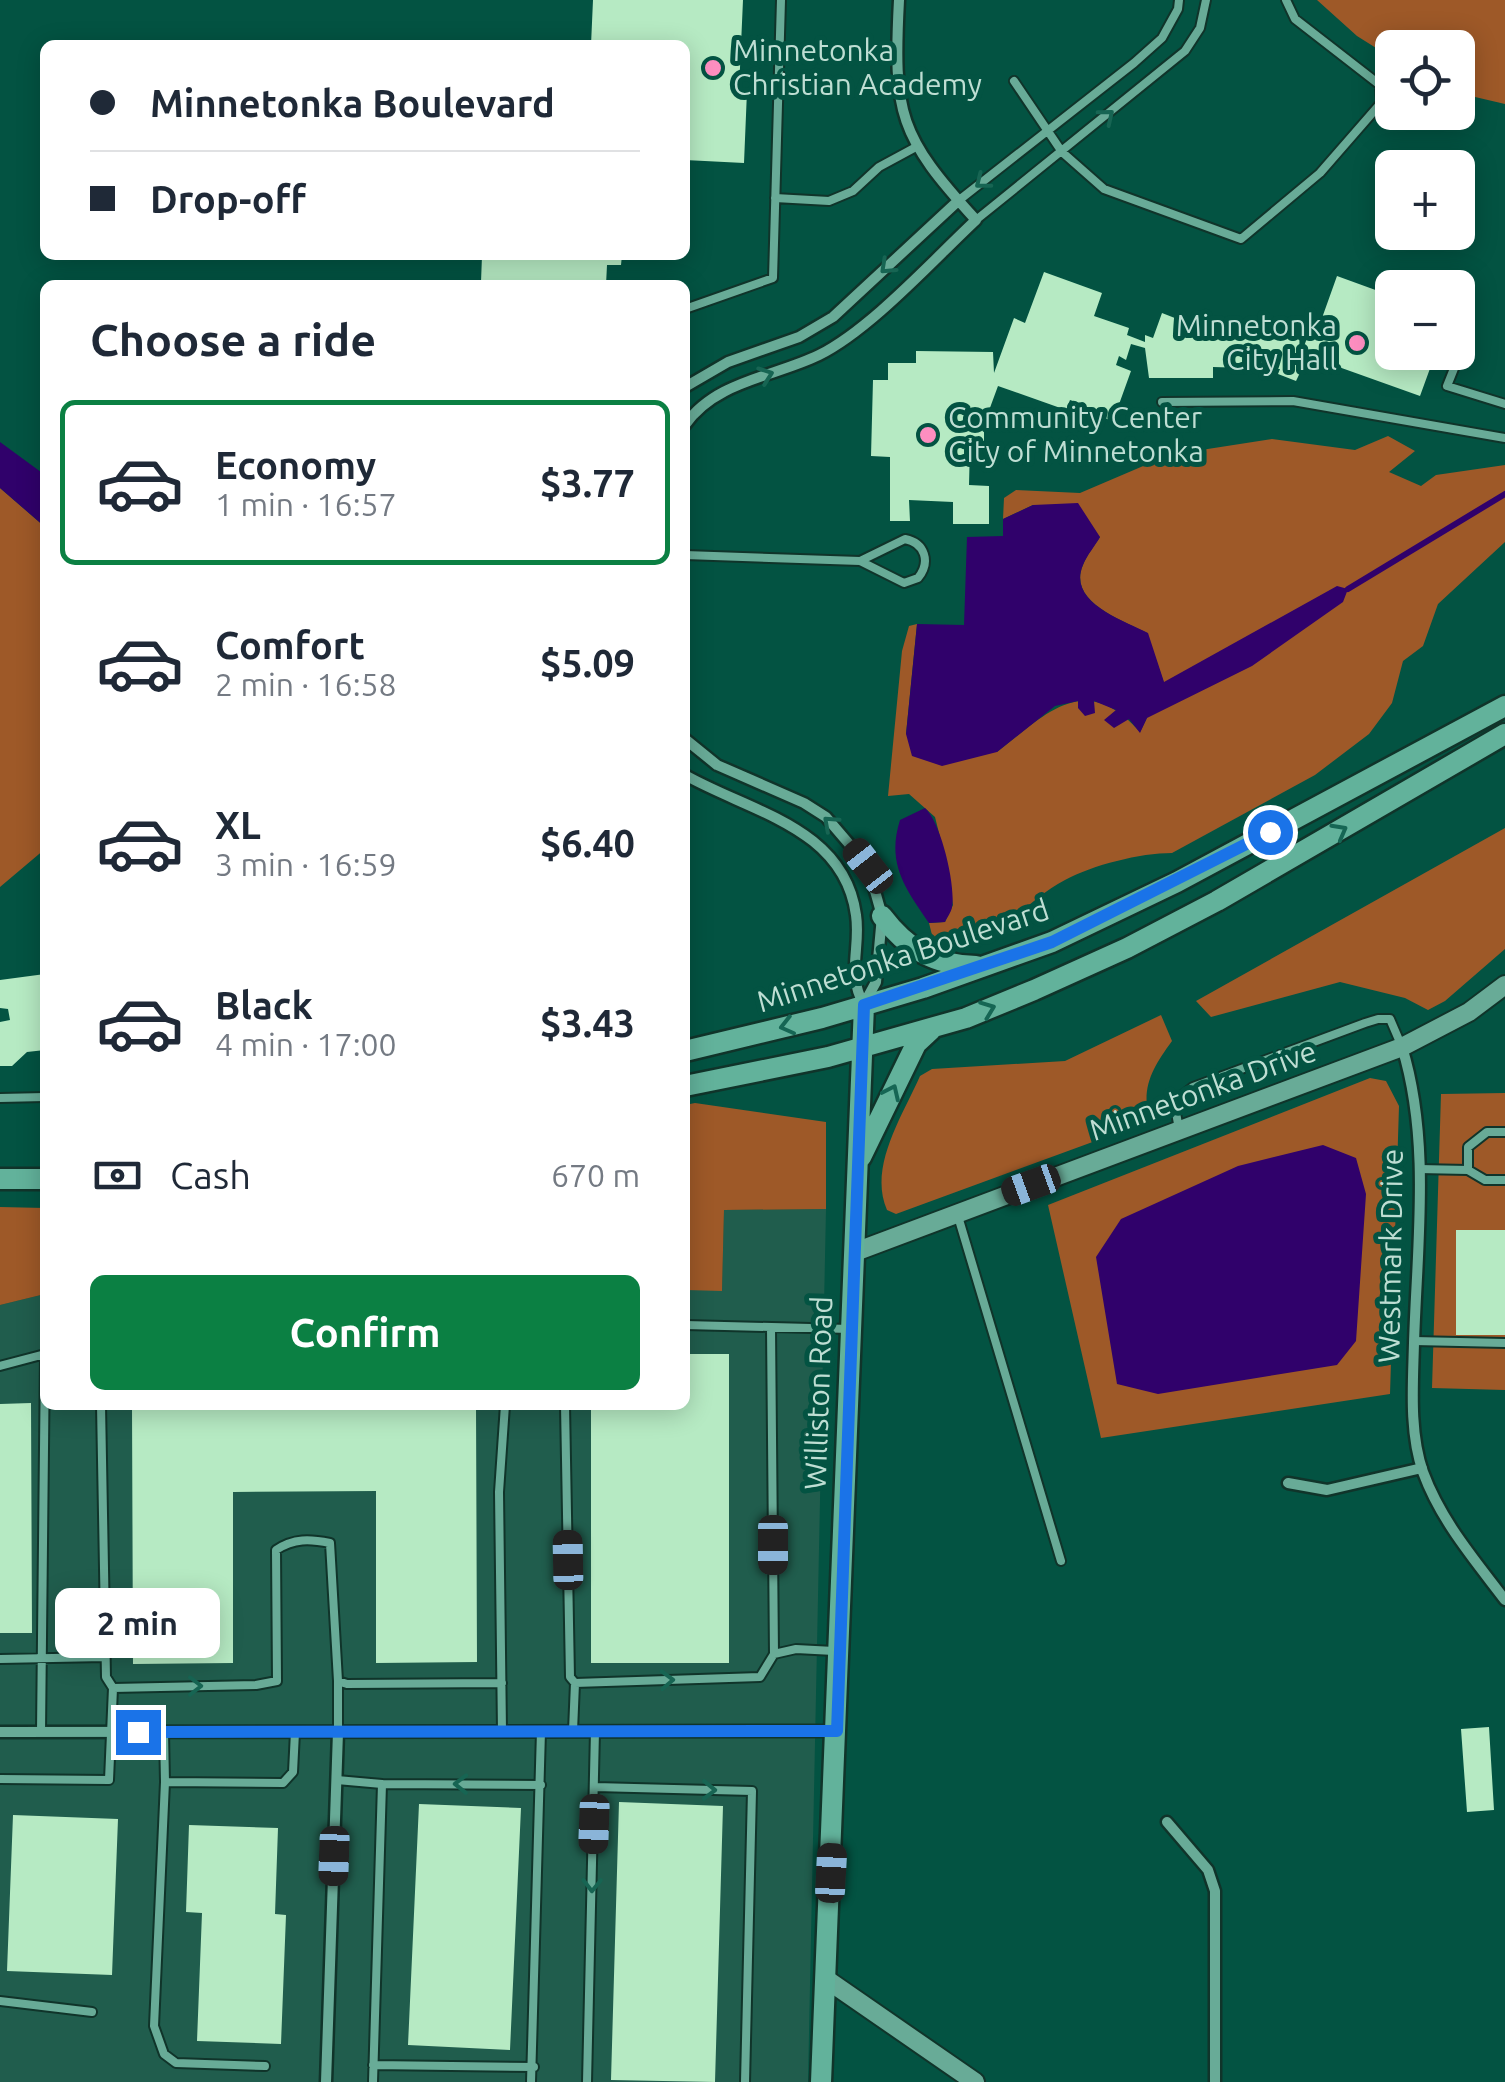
<!DOCTYPE html>
<html lang="en">
<head>
<meta charset="utf-8">
<style>
  body { margin:0; font-family:Ubuntu,sans-serif; background:#f6f6f7; color:#1f2937; height:100vh; display:flex; flex-direction:column; font-size:38px; white-space:nowrap }
  * { box-sizing:border-box; margin:0 }
  p { font-size:32px; color:#747a83 }
  .icon { flex:none; width:55px; height:55px; fill:none; stroke:currentColor; stroke-width:2; stroke-linecap:round; stroke-linejoin:round }
  .map { position:relative; flex:1; overflow:hidden }
  .drawer { position:absolute; left:40px; top:280px; width:650px; height:1130px; display:flex; flex-direction:column; background:#fff; border-radius:15px; box-shadow:0 5px 25px #0003 }
  .drawer>* { flex:none }
  .top-card { position:absolute; left:40px; top:40px; width:650px; height:220px; border-radius:15px; box-shadow:0 5px 25px #0003; display:grid; align-content:center; height:220px; padding:0 50px; background:#fff }
  .tools { position:absolute; left:1375px; top:30px; display:grid; gap:20px }
  .tools a { display:grid; place-items:center; width:100px; height:100px; border-radius:15px; background:#fff; box-shadow:0 5px 25px #0003; font-size:50px }
  .end { position:absolute; width:45px; height:45px; margin:-22px; border:12px solid #1a73e8; background:#fff; box-shadow:0 0 0 5px #fff }
  .from { border-radius:50% }
  .bubble { position:absolute; height:70px; border-radius:15px; background:#fff; box-shadow:0 5px 25px #0003; font-size:32px; font-weight:700; line-height:70px; text-align:center }
  .car { position:absolute; width:30px; height:60px; margin:-30px -15px; border-radius:12px; box-shadow:0 0 8px 2px #0007; background:linear-gradient(#222 24%,#8ab4d8 0 40%,#222 0 76%,#8ab4d8 0 86%,#222 0) }
  .top-card b { display:flex; align-items:center; gap:35px; height:95px; font-size:38px }
  .top-card b+b { border-top:2px solid #e0e1e3 }
  .top-card i { width:25px; height:25px; background:#1f2937 }
  ul { padding:0; list-style:none }
  li { display:flex; align-items:center; gap:30px; height:165px; margin:0 20px 15px; padding:0 30px; border:5px solid transparent; border-radius:15px }
  li div { flex:1 }
  li b { display:block; font-size:38px }
  li em { font-style:normal; font-weight:700 }
  li.selected { border-color:#0b8043 }
  li>.icon { width:90px; height:90px; stroke-width:1.5 }
  h2 { padding:0 50px; font-size:45px; line-height:120px }
  .pay { display:flex; align-items:center; gap:25px; height:110px; padding:0 50px; font-size:38px }
  .pay p { margin-inline-start:auto }
  .primary-button { display:flex; gap:20px; margin-top:auto; padding:20px 50px }
  .primary-button a { flex:1; height:115px; border-radius:15px; background:#0b8043; color:#fff; font-size:40px; font-weight:700; line-height:115px; text-align:center }
  .map>svg:first-child { display:block }
  .built { fill:#205d4d }
  .green { fill:#9e5928 }
  .water { fill:#30016b }
  .lines { fill:none; stroke-linecap:round; stroke-linejoin:round }
  .stream { stroke:#30016b; stroke-width:6 }
  .building { fill:#b6eac3 }
  .service-casing { stroke:#10342a; stroke-width:12 }
  .minor-casing { stroke:#10342a; stroke-width:15 }
  .tertiary-casing { stroke:#10342a; stroke-width:22 }
  .secondary-casing { stroke:#10342a; stroke-width:25 }
  .service { stroke:#68ab97; stroke-width:8 }
  .minor { stroke:#68ab97; stroke-width:10 }
  .tertiary { stroke:#68ab97; stroke-width:18 }
  .secondary { stroke:#62b29b; stroke-width:20 }
  .oneway { stroke:#176553 }
  .oneway2 { stroke:#166654 }
  .route { stroke:#1a73e8; stroke-width:12 }
  .poi-dot { fill:#fd8ec0; stroke:#035342; stroke-width:4 }
  .labels { text-anchor:middle; stroke-width:10; stroke-linejoin:round; paint-order:stroke }
  .poi-label { font-size:30px; fill:#beded3; stroke:#035342; text-anchor:start }
  .street-label { font-size:30px; fill:#beded3; stroke:#035342 }
</style>
</head>
<body>
<div class="map">
<svg width="1505" height="2082" viewBox="0 0 1505 2082">
  <rect width="100%" height="100%" fill="#035342"/>
  <path class="built" d="M826,1209L808,2082H0V1305L45,1294V1405H685V1290H722L724,1210Z"/>
  <path class="green" d="M1317,0H1505V104L1458,93V48H1392V58L1357,36Z
    M1388,436L1415,451L1389,472L1421,486L1436,475L1505,465V542L1438,604L1423,646L1403,661L1392,703L1369,734L1315,775L1172,853C1140,853 1093,865 1065,880C1016,906 998,951 933,939L929,923L945,922L953,905L946,861L935,817L909,794L888,796L902,651L909,626L917,624L906,734L997,752C1047,713 1085,670 1140,732L1164,683L1147,633C1122,620 1067,602 1083,565C1087,555 1094,546 1100,537L1033,505L1003,519L1004,498L1016,490L1080,493L1169,455L1272,439L1355,450Z
    M0,488L45,527V849L0,887Z
    M1505,828V949L1445,1001L1428,1010L1405,998L1340,982L1211,1017L1196,1001Z
    M1161,1015L1172,1041C1153,1067 1140,1088 1150,1121L896,1214L887,1210C868,1167 903,1115 920,1076L932,1069L1065,1061Z
    M1370,1078L1386,1081L1399,1106L1390,1394L1101,1438L1048,1205Z
    M1505,1093V1390L1432,1388L1441,1094Z
    M695,1103L826,1122V1209L724,1210L722,1291L685,1290V1105Z
    M0,1207L45,1208V1294L0,1305Z"/>
  <path class="water" d="M0,442L45,475V527L0,488Z
    M1078,503L1100,537C1095,546 1087,555 1083,565C1067,602 1122,620 1148,633L1164,682L1337,586L1348,589L1343,602L1252,666L1147,718L1140,733L1129,719L1114,728L1104,720L1116,710L1094,701L1095,713L1085,716L1078,708V701L1055,706L997,752L942,766L912,756L906,734L917,624L964,625L967,537L1003,536V519L1033,505Z
    M925,808C941,822 956,886 952,907C951,913 947,917 945,922L929,923C906,889 886,864 900,820Z
    M1323,1145L1356,1158L1366,1194L1356,1341L1337,1365L1158,1394L1117,1384L1096,1257L1121,1219L1238,1166Z"/>
  <g class="lines">
    <path class="stream" d="M1348,589L1505,494"/>
  </g>
  <path class="building" d="M593,0H743L739,90L747,91L744,163L685,160V45H591Z
    M622,255L621,265H607L606,285L481,282L482,256Z
    M1044,272L1102,293L1094,316L1129,328L1127,335L1145,342V335L1153,338L1162,313L1185,322L1186,319H1300L1299,360L1310,330L1317,332L1337,276L1392,296V352H1436L1420,396L1308,356L1296,381L1278,374L1280,369L1213,367V378H1149L1145,348L1131,344L1126,360L1119,356L1116,365L1131,371L1113,421L1074,408L1076,402L1070,400L1066,410L998,386L984,424V445H970L969,485L989,486V524H953V502L909,500L910,521H890V457L871,456L873,380H888V363H916V351L993,352L994,373L1014,318L1025,323Z
    M45,974V1050L27,1052L12,1066H0V1022L10,1020L8,1009L0,1008V980Z
    M1456,1230H1505V1335H1456Z
    M685,1354H729V1663H591V1405H685Z
    M31,1403L32,1633H0V1404Z
    M132,1405H476L477,1662L376,1663V1491L233,1492V1663L133,1664Z
    M1489,1727L1494,1810L1467,1812L1461,1729Z
    M619,1802L723,1806L715,2082L611,2080Z
    M419,1804L521,1808L510,2050L408,2045Z
    M13,1815L118,1819L112,1975L7,1971Z
    M189,1825L278,1828L275,1914L286,1915L281,2044L197,2041L202,1913L186,1912Z"/>
  <g class="lines">
    <g class="service-casing">
      <path id="service" d="M1014,81L1062,152L1104,189L1241,239L1320,173L1381,103L1380,85L1295,19L1286,0
        M775,198L829,201L853,191L879,167L916,147
        M958,201L1134,63L1162,38L1178,9L1179,0
        M976,220L1185,51L1200,28L1206,0
        M685,309L773,278L781,0
        M1467,336L1447,386L1505,404
        M1162,402L1293,401L1505,438
        M685,555L860,561L904,583L918,578C931,562 925,543 905,539L860,561
        M0,1098L45,1097
        M1179,1129L1174,1102L1193,1087L1365,1023L1378,1019H1390L1402,1047
        M1419,1169L1468,1170L1485,1180H1505
        M1468,1170V1147L1487,1132H1505
        M957,1213L1061,1561
        M685,1325L850,1329
        M1414,1341L1505,1343
        M0,1366L45,1354
        M565,1405L570,1677L575,1683L573,1731
        M774,1654L796,1649L834,1651
        M0,1659L105,1657
        M575,1683L760,1677L774,1654L771,1328
        M113,1688L256,1685L277,1681L276,1550C294,1538 310,1539 330,1543L338,1681L347,1684L502,1683
        M502,1731L499,1492L505,1405
        M41,1732L45,1354
        M164,1732L165,1782L283,1783L293,1772L295,1732
        M338,1732V1681
        M0,1779L109,1780L113,1688L106,1677L101,1405
        M337,1780L382,1784L373,2082
        M165,1782L154,2026L164,2054L176,2063L265,2066
        M382,1784L541,1785
        M595,1787L752,1791L745,2082
        M0,2001L92,2012
        M373,2065L534,2067
        M531,2082L541,1731
        M587,2082L595,1731"/>
    </g>
    <g class="minor-casing">
      <path id="minor" d="M685,387L728,362L799,337L833,317L958,201
        M685,425C715,381 774,377 819,355C871,329 932,261 976,220C899,136 893,114 899,0
        M685,739L717,765L804,803L826,817L868,866L882,916L876,982L864,1004
        M685,775C750,812 844,827 856,915C861,948 846,973 864,1005
        M1402,1047C1431,1141 1417,1245 1414,1343C1413,1384 1409,1432 1423,1472C1441,1521 1474,1559 1505,1600
        M1288,1483L1327,1490L1422,1468
        M0,1732L836,1731
        M1167,1822L1208,1870L1215,1891V2082
        M326,2082L338,1732"/>
    </g>
    <g class="tertiary-casing">
      <path id="tertiary" d="M855,1252L1402,1047L1469,1012L1505,985
        M826,1979L975,2082"/>
    </g>
    <g class="secondary-casing">
      <path id="secondary" d="M882,916C907,949 934,965 976,966
        M685,1051L822,1018L923,988L1052,942L1177,882L1505,706
        M685,1086L828,1057L966,1018L1034,990L1127,948L1217,901L1505,734
        M861,1157L916,1044L931,1030
        M0,1179H45
        M821,2082L864,1005"/>
    </g>
    <use href="#service" class="service"/>
    <use href="#minor" class="minor"/>
    <use href="#tertiary" class="tertiary"/>
    <use href="#secondary" class="secondary"/>
  </g>
  <defs><path id="oneway-chevron" d="M-2-3.5L2.5 0L-2 3.5" fill="none" stroke-width="1.6" stroke-linecap="round" stroke-linejoin="round" transform="scale(2.5)"/></defs>
  <g class="oneway">
    <use href="#oneway-chevron" transform="translate(1107 116) rotate(-39)"/>
    <use href="#oneway-chevron" transform="translate(982 182) rotate(142)"/>
    <use href="#oneway-chevron" transform="translate(887 267) rotate(137)"/>
    <use href="#oneway-chevron" transform="translate(766 375) rotate(-20)"/>
    <use href="#oneway-chevron" transform="translate(830 823) rotate(-138)"/>
    <use href="#oneway-chevron" transform="translate(667 1680) rotate(-2)"/>
    <use href="#oneway-chevron" transform="translate(195 1686)"/>
    <use href="#oneway-chevron" transform="translate(461 1784) rotate(-179)"/>
    <use href="#oneway-chevron" transform="translate(709 1790) rotate(1)"/>
    <use href="#oneway-chevron" transform="translate(592 1885) rotate(91)"/>
  </g>
  <g class="oneway2">
    <use href="#oneway-chevron" transform="translate(1340 831) rotate(-29)"/>
    <use href="#oneway-chevron" transform="translate(988 1009) rotate(-21)"/>
    <use href="#oneway-chevron" transform="translate(787 1026) rotate(166)"/>
    <use href="#oneway-chevron" transform="translate(892 1092) rotate(-65)"/>
  </g>
  <g class="lines">
    <path class="route" d="M138,1732L837,1731L864,1005L1052,942L1270,832"/>
  </g>
  <g class="poi-dot">
    <circle cx="713" cy="68" r="10"/>
    <circle cx="1357" cy="343" r="10"/>
    <circle cx="928" cy="435" r="10"/>
  </g>
  <g class="labels">
    <g class="poi-label">
      <text x="733" y="61">Minnetonka<tspan x="733" dy="34">Christian Academy</tspan></text>
      <text x="1337" y="336" text-anchor="end">Minnetonka<tspan x="1337" dy="34">City Hall</tspan></text>
      <text x="948" y="428">Community Center<tspan x="948" dy="34">City of Minnetonka</tspan></text>
    </g>
    <g class="street-label">
      <text transform="translate(903 956) rotate(-18)" y="10">Minnetonka Boulevard</text>
      <text transform="translate(1203 1091) rotate(-20)" y="10">Minnetonka Drive</text>
      <text transform="translate(1391 1256) rotate(-89)" y="10">Westmark Drive</text>
      <text transform="translate(819 1393) rotate(-88)" y="10">Williston Road</text>
    </g>
  </g>
</svg>
<div class="tools">
<a><svg class="icon" aria-label="locate" viewBox="0 0 24 24"><circle cx="12" cy="12" r="6"/><path d="M12 2v4M12 18v4M2 12h4M18 12h4"/></svg></a>
<a>+</a>
<a>−</a>
</div>
<i class="end from" style="left:1270px;top:832px"></i>
<i class="end" style="left:138px;top:1732px"></i>
<div class="bubble" style="left:55px;top:1588px;width:165px">2 min</div>
<i class="car" style="left:868px;top:866px;rotate:322deg"></i>
<i class="car" style="left:1031px;top:1185px;rotate:250deg"></i>
<i class="car" style="left:773px;top:1545px;rotate:180deg"></i>
<i class="car" style="left:568px;top:1560px;rotate:359deg"></i>
<i class="car" style="left:594px;top:1824px;rotate:182deg"></i>
<i class="car" style="left:334px;top:1856px;rotate:182deg"></i>
<i class="car" style="left:831px;top:1873px;rotate:3deg"></i>
<div class="top-card">
<b><i class="from"></i>Minnetonka Boulevard</b>
<b><i></i>Drop-off</b>
</div>
<section class="drawer">
<h2>Choose a ride</h2>
<ul>
<li class="selected"><svg class="icon" aria-label="car" viewBox="0 0 24 24"><path d="M5 17H2v-5l4-1 3-4h7l3 4 3 1v5h-3M9 17h6M6 11h13"/><circle cx="7" cy="17" r="2"/><circle cx="17" cy="17" r="2"/></svg><div><b>Economy</b><p>1 min · 16:57</p></div><em>$3.77</em></li>
<li><svg class="icon" aria-label="car" viewBox="0 0 24 24"><path d="M5 17H2v-5l4-1 3-4h7l3 4 3 1v5h-3M9 17h6M6 11h13"/><circle cx="7" cy="17" r="2"/><circle cx="17" cy="17" r="2"/></svg><div><b>Comfort</b><p>2 min · 16:58</p></div><em>$5.09</em></li>
<li><svg class="icon" aria-label="car" viewBox="0 0 24 24"><path d="M5 17H2v-5l4-1 3-4h7l3 4 3 1v5h-3M9 17h6M6 11h13"/><circle cx="7" cy="17" r="2"/><circle cx="17" cy="17" r="2"/></svg><div><b>XL</b><p>3 min · 16:59</p></div><em>$6.40</em></li>
<li><svg class="icon" aria-label="car" viewBox="0 0 24 24"><path d="M5 17H2v-5l4-1 3-4h7l3 4 3 1v5h-3M9 17h6M6 11h13"/><circle cx="7" cy="17" r="2"/><circle cx="17" cy="17" r="2"/></svg><div><b>Black</b><p>4 min · 17:00</p></div><em>$3.43</em></li>
</ul>
<div class="pay"><svg class="icon" aria-label="cash" viewBox="0 0 24 24"><path d="M3 7h18v10H3z"/><circle cx="12" cy="12" r="2"/></svg>Cash<p>670 m</p></div>
<div class="primary-button"><a>Confirm</a></div>
</section>
</div>
</body>
</html>
